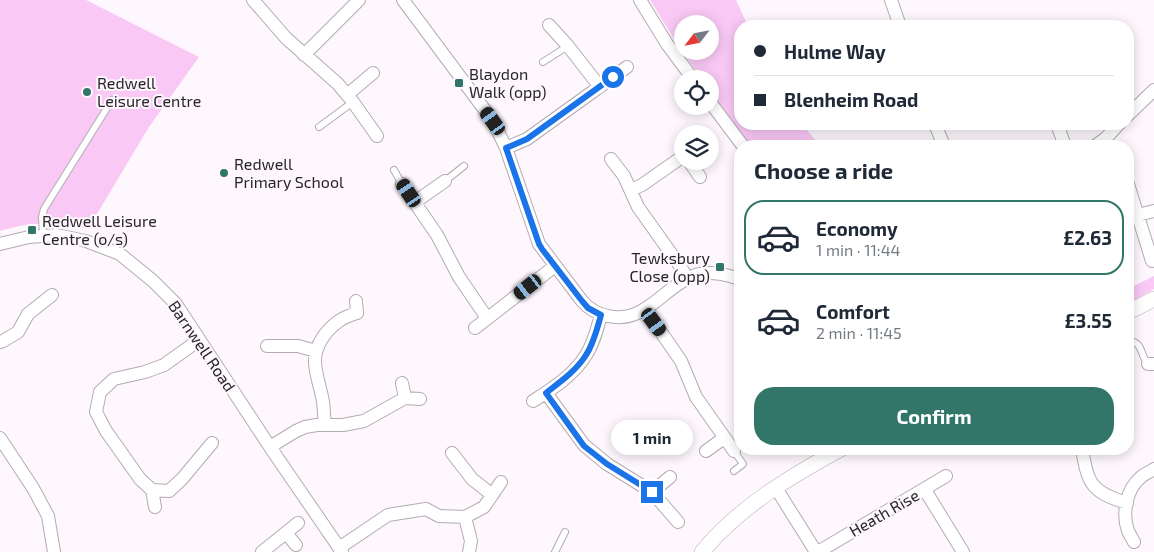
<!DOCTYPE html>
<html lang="en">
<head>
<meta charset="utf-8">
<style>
  body { margin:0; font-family:"Exo 2",sans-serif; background:#f6f6f7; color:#1f2937; height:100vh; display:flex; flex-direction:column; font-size:19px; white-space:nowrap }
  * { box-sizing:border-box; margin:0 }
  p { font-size:16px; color:#747a83 }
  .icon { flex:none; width:28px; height:28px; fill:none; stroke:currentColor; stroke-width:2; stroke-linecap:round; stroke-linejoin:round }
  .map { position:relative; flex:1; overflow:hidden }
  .drawer { position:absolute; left:734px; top:140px; width:400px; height:315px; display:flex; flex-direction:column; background:#fff; border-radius:20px; box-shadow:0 2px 12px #0003 }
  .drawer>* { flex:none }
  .hud { position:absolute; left:734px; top:20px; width:400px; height:110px; border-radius:20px; box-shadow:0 2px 12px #0003; display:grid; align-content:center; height:110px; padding:0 20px; background:#fff }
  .needle { width:32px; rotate:238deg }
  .tools { position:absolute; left:674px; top:15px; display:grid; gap:10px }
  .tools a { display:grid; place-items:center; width:45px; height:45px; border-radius:50%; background:#fff; box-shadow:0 2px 12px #0003; font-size:25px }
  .end { position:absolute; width:22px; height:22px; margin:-11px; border:6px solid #1a73e8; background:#fff; box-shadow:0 0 0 2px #fff }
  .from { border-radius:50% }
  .bubble { position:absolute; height:35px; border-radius:18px; background:#fff; box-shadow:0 2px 12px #0003; font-size:16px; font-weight:700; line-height:35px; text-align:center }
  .car { position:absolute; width:15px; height:30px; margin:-15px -8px; border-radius:6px; box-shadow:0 0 4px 1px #0007; background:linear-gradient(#222 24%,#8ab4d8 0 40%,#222 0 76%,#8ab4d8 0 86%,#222 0) }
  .hud b { display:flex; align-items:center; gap:18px; height:48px; font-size:19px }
  .hud b+b { border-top:1px solid #e0e1e3 }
  .hud i { width:12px; height:12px; background:#1f2937 }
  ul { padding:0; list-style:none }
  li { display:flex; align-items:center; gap:15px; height:75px; margin:0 10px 8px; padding:0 10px; border:2px solid transparent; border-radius:20px }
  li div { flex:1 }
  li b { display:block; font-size:19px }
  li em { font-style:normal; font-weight:700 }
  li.active { border-color:#327669 }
  li>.icon { width:45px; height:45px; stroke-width:1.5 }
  h2 { padding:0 20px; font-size:22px; line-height:60px }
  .primary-button { display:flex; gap:10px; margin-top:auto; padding:10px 20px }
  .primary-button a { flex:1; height:58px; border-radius:20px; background:#327669; color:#fff; font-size:20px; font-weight:700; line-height:58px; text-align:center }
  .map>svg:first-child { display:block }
  .green { fill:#f9c8f5; fill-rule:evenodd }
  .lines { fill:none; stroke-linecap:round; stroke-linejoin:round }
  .service-casing { stroke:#b2acb2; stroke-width:8 }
  .minor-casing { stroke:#b2acb2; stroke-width:14 }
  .tertiary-casing { stroke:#b2acb2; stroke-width:16 }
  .service { stroke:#fff; stroke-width:6 }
  .minor { stroke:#fff; stroke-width:12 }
  .tertiary { stroke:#fff; stroke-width:15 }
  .route { stroke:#1a73e8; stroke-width:6 }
  .poi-dot { fill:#327669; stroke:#fef7fd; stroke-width:2 }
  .labels { text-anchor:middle; stroke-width:4; stroke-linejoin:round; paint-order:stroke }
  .poi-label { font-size:16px; fill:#272527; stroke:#fef7fd; text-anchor:start }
  .street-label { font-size:16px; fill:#272527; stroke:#fef7fd }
</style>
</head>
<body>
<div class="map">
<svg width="1154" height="552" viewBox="0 0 1154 552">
  <rect width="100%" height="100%" fill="#fef7fd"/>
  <path class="green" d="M0,0H86L199,57L149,127L88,229C74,226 50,223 36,224C24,224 11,228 0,231Z
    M650,0H736L748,26H740V124H802L820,146H751L710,90V79H702L674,39ZM682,24H710V51H682Z
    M1154,276V289L1128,303V289Z"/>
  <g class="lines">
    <g class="service-casing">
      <path id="service" d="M543,62L568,46
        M319,127L353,102
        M394,170L402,184
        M445,181L464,166
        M43,236L42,217L44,209L112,100
        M1128,341C1143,341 1140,355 1148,364
        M734,471L743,464L734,451
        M555,552L565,532"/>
    </g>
    <g class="minor-casing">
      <path id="minor" d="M253,0L286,38L338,84L353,102L377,136
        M403,0L493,121L506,148L539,244L582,301C589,309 597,314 608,316C647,325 665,283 699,274C713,271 727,275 740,279
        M640,0L667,44L693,79
        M891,0L900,26
        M549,25L568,46L600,87
        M304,55L359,0
        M347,95L373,73
        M710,102L743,146
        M1128,115L1154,90
        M935,124L944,146
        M1057,124L1065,146
        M1095,146L1106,138L1119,124
        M506,148L527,139L627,67
        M611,159L624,176L638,207L680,266L687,278
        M689,161L700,177
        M402,184L437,235L459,277L487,318
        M1128,184L1152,261
        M631,190L642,185L682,157
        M415,202L445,181
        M1137,215L1154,211
        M0,244L29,237L56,235L86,241L120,254L153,281L176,304L270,447L283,466L342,552
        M645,309L681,361L696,397L734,451
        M475,328L555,266
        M199,340L164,365L145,372L114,379L100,392L96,412L106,431L140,479L152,490L169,491L182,479L212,443
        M0,342L3,341L18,332L28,314L52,295
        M267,346H298L316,351
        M1148,364H1154
        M402,383L405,398
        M546,393L584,445L607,464L652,492L678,522
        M533,401C552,389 574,375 586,355C594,343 597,329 601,315
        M325,425C324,418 324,409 323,402C321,389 316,377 315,363C314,346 326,330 339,321C344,317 351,315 357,313L356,301
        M0,438L33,488L48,516L54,552
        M270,447L296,431L305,427L317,425H343L364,421L405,398L420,399
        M1082,449C1088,484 1091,492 1127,503
        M706,451L724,438
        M452,453L472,479L491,494
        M776,488L816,552
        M152,490L155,507
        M925,490L963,552
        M652,492L670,477
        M465,517L471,541L469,552
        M286,533L296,545
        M1134,542C1132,538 1130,535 1128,531C1122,514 1126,490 1140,478C1144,474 1150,472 1154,469
        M339,548L388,515L426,509L439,516L465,517L484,507L501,482
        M262,552L298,523
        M818,552L946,476"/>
    </g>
    <g class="tertiary-casing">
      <path id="tertiary" d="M1128,312L1154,299
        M702,552C739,507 791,476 841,449"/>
    </g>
    <use href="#service" class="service"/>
    <use href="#minor" class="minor"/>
    <use href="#tertiary" class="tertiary"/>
  </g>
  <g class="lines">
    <path class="route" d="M613,77L527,139L506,148L539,244L542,249L582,301L588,308L601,315C597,329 594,343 586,355C576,371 560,382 546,393L584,446L607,464L652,492"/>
  </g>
  <g class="poi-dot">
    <rect x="454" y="78" width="10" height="10" rx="2.5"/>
    <circle cx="87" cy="92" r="5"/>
    <circle cx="224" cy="173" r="5"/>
    <rect x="27" y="225" width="10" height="10" rx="2.5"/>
    <rect x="715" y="262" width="10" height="10" rx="2.5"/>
  </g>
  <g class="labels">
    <g class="poi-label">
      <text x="469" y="80">Blaydon<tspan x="469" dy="18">Walk (opp)</tspan></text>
      <text x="97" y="89">Redwell<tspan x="97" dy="18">Leisure Centre</tspan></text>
      <text x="234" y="170">Redwell<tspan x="234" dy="18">Primary School</tspan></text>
      <text x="42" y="227">Redwell Leisure<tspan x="42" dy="18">Centre (o/s)</tspan></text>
      <text x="710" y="264" text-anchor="end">Tewksbury<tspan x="710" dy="18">Close (opp)</tspan></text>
    </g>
    <g class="street-label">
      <text transform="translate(202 346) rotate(56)" y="6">Barnwell Road</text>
      <text transform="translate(884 513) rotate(-30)" y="6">Heath Rise</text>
    </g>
  </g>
</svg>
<div class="tools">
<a><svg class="needle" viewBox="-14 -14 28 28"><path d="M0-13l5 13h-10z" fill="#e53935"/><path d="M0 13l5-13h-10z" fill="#747a83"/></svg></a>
<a><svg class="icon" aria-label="locate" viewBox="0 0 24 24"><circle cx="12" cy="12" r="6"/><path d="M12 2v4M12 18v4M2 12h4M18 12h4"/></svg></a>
<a><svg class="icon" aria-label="layers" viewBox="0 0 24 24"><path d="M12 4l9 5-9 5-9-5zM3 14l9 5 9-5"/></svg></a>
</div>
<i class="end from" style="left:613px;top:77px"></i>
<i class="end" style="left:652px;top:492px"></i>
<div class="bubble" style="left:611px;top:420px;width:82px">1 min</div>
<i class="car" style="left:493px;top:121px;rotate:324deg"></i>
<i class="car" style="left:409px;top:193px;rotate:326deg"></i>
<i class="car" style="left:528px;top:287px;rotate:232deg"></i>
<i class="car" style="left:654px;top:322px;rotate:144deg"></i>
<div class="hud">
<b><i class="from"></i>Hulme Way</b>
<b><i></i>Blenheim Road</b>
</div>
<section class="drawer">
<h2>Choose a ride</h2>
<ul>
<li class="active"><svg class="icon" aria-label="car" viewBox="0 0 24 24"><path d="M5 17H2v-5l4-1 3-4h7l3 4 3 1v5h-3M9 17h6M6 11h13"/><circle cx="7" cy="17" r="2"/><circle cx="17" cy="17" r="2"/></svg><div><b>Economy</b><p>1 min · 11:44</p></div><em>£2.63</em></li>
<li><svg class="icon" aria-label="car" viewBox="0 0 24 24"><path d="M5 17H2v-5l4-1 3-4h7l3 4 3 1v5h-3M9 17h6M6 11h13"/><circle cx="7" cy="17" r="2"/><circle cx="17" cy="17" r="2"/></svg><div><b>Comfort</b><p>2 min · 11:45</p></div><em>£3.55</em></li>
</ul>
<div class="primary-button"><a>Confirm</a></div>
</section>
</div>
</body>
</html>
